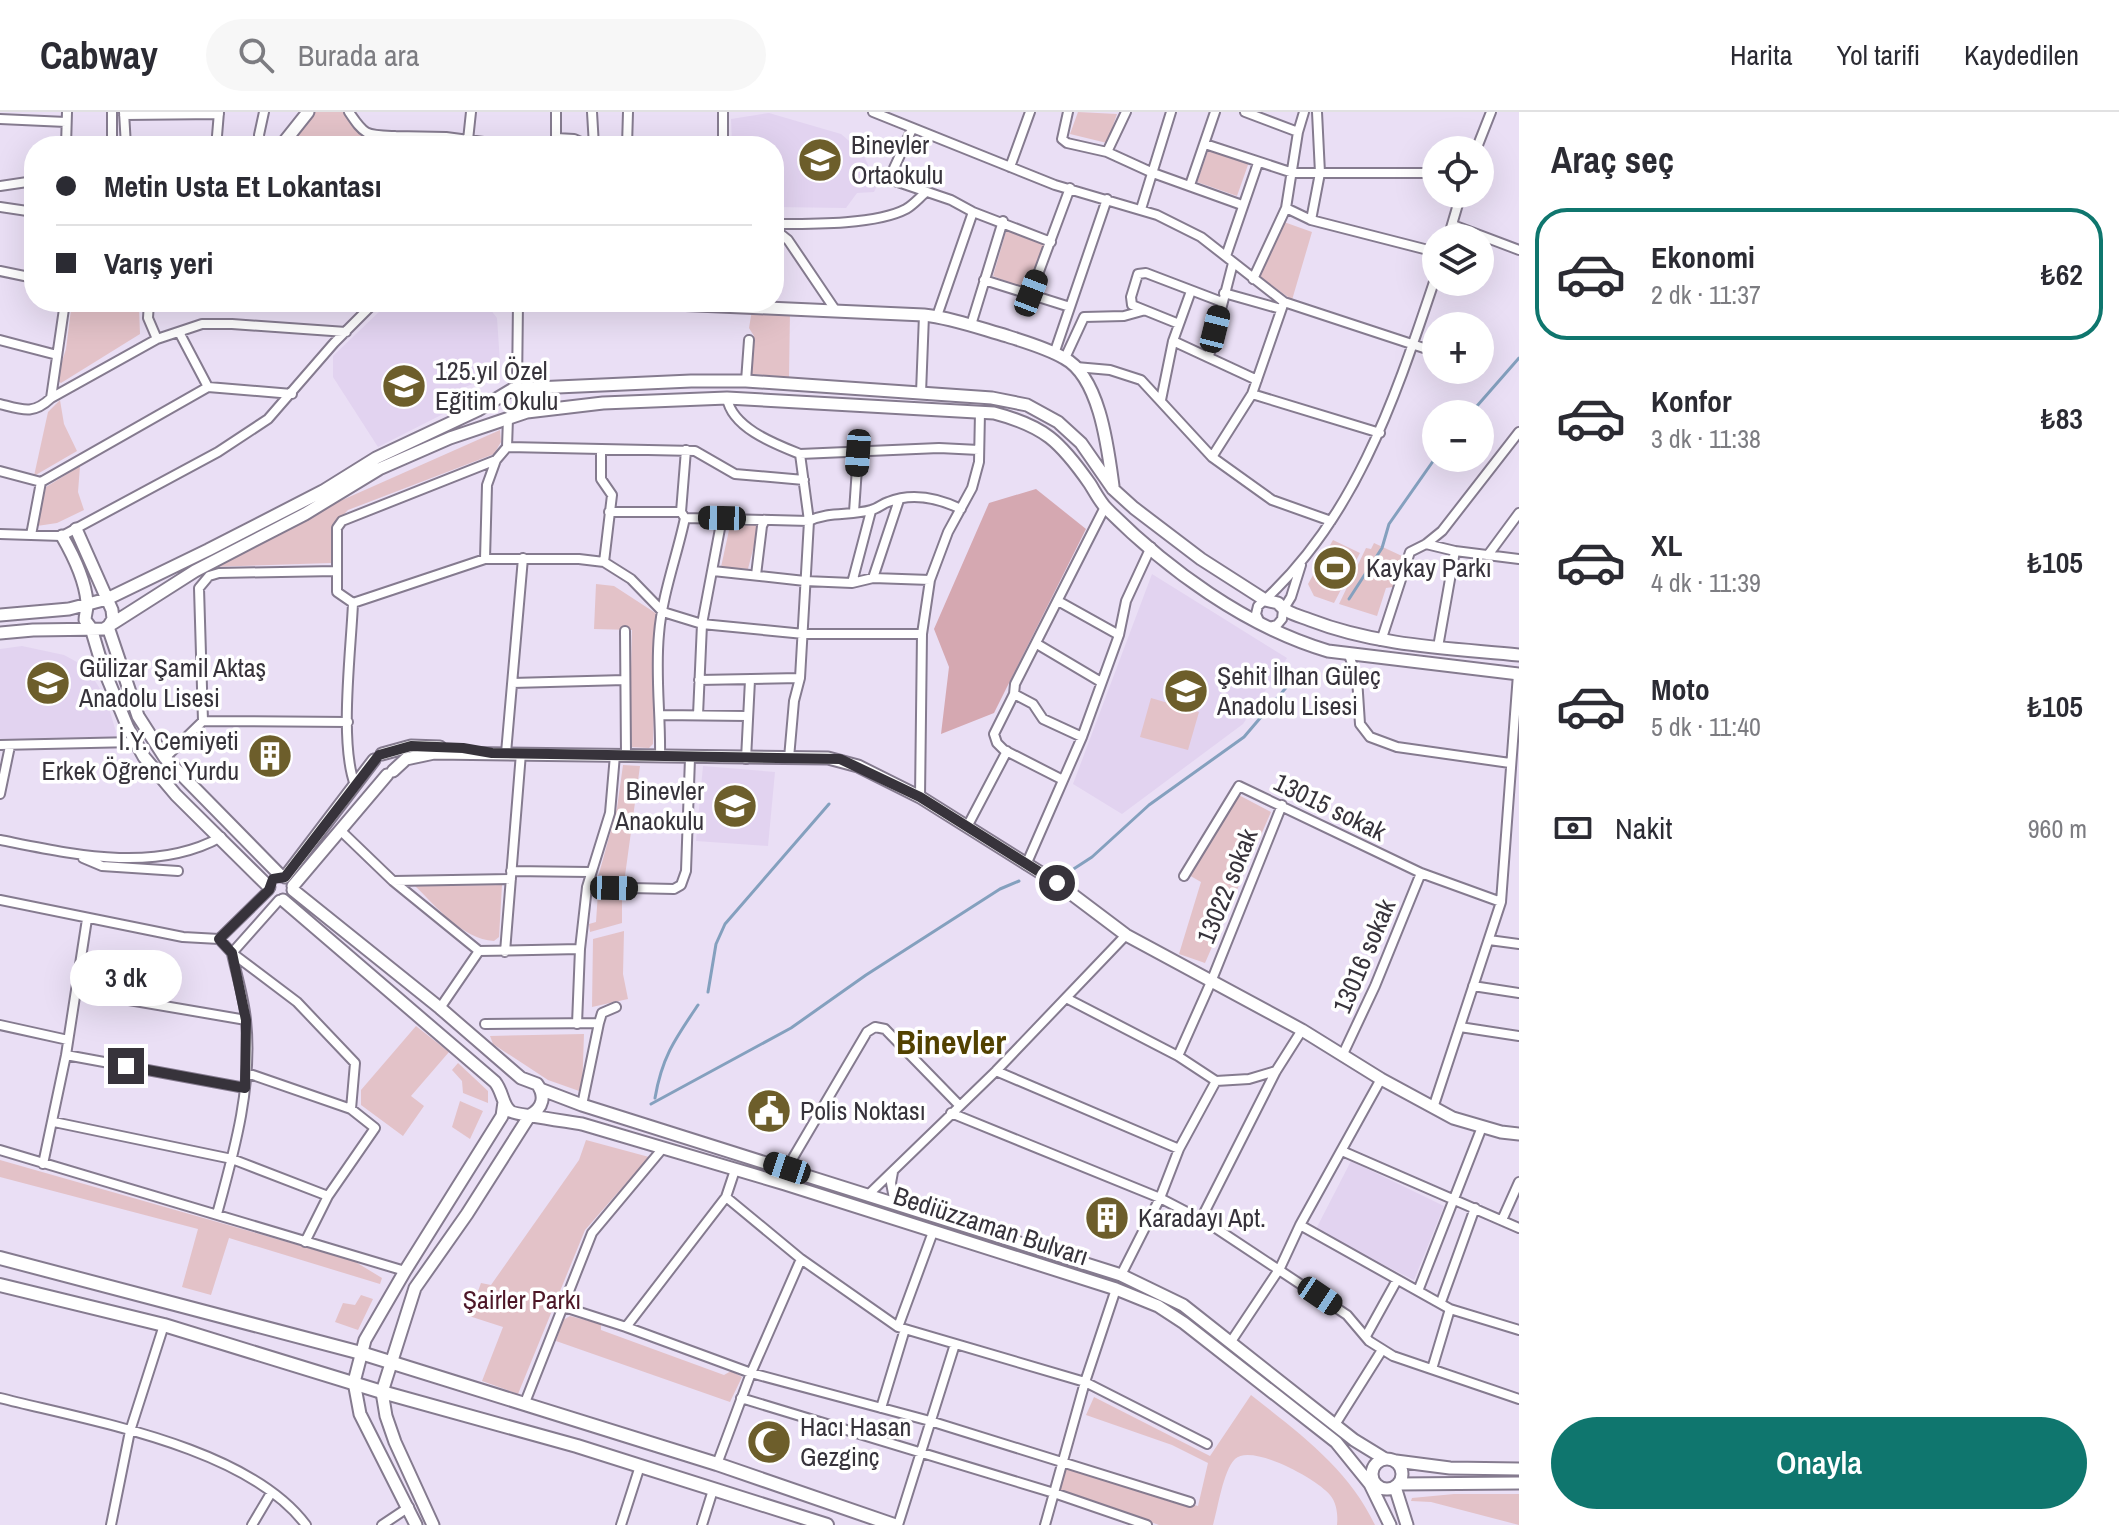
<!DOCTYPE html>
<html lang="tr">
<head>
<meta charset="utf-8">
<style>
  body { margin:0; font-family:"Archivo Narrow",sans-serif; background:#f7f7f7; color:#2b2b33; height:100vh; display:flex; flex-direction:column; font-size:30px; white-space:nowrap }
  * { box-sizing:border-box; margin:0 }
  p { font-size:26px; color:#7c7c81 }
  .icon { flex:none; width:44px; height:44px; fill:none; stroke:currentColor; stroke-width:2; stroke-linecap:round; stroke-linejoin:round }
  .map { position:relative; flex:1; overflow:hidden }
  .sheet { display:flex; flex-direction:column; background:#fff; width:600px }
  .sheet>* { flex:none }
  .guide { position:absolute; left:24px; top:24px; width:760px; height:176px; border-radius:32px; box-shadow:0 8px 32px #0002; display:grid; align-content:center; height:176px; padding:0 32px; background:#fff }
  .buttons { position:absolute; left:1422px; top:24px; display:grid; gap:16px }
  .buttons a { display:grid; place-items:center; width:72px; height:72px; border-radius:50%; background:#fff; box-shadow:0 8px 32px #0002; font-size:40px }
  .end { position:absolute; width:36px; height:36px; margin:-18px; border:10px solid #37333b; background:#fff; box-shadow:0 0 0 4px #fff }
  .from { border-radius:50% }
  .bubble { position:absolute; height:56px; border-radius:28px; background:#fff; box-shadow:0 8px 32px #0002; font-size:26px; font-weight:600; line-height:56px; text-align:center }
  .car { position:absolute; width:24px; height:48px; margin:-24px -12px; border-radius:10px; box-shadow:0 0 6px 2px #0007; background:linear-gradient(#222 24%,#8ab4d8 0 40%,#222 0 76%,#8ab4d8 0 86%,#222 0) }
  .guide b { display:flex; align-items:center; gap:28px; height:76px; font-size:30px }
  .guide b+b { border-top:2px solid #e1e1e2 }
  .guide i { width:20px; height:20px; background:#2b2b33 }
  ul { padding:0; list-style:none }
  li { display:flex; align-items:center; gap:24px; height:132px; margin:0 16px 12px; padding:0 16px; border:4px solid transparent; border-radius:32px }
  li div { flex:1 }
  li b { display:block; font-size:30px }
  li em { font-style:normal; font-weight:600 }
  li.selected { border-color:#0f766e }
  li>.icon { width:72px; height:72px; stroke-width:1.5 }
  h2 { padding:0 32px; font-size:36px; line-height:96px }
  .pay { display:flex; align-items:center; gap:20px; height:88px; padding:0 32px; font-size:30px }
  .pay p { margin-inline-start:auto }
  .button { display:flex; gap:16px; margin-top:auto; padding:16px 32px }
  .button a { flex:1; height:92px; border-radius:48px; background:#0f766e; color:#fff; font-size:32px; font-weight:600; line-height:92px; text-align:center }
  header { display:flex; align-items:center; gap:48px; box-sizing:border-box; height:112px; padding:0 40px; background:#fff; border-bottom:2px solid #e1e1e2 }
  header strong { font-size:38px }
  nav { display:flex; gap:44px; margin-inline-start:auto; font-size:28px }
  .search { width:560px; height:72px; background:#f7f7f7; display:flex; align-items:center; gap:20px; box-sizing:border-box; padding:0 28px; border-radius:44px; color:#7c7c81; font-size:30px }
  main { display:flex; flex:1; min-height:0 }
  .map>svg:first-child { display:block }
  .built { fill:#e2d3f0 }
  .green { fill:#e3c2c8 }
  .forest { fill:#d5a8b1 }
  .lines { fill:none; stroke-linecap:round; stroke-linejoin:round }
  .stream { stroke:#84a0be; stroke-width:3 }
  .street-casing { stroke:#857b8f; stroke-width:12 }
  .secondary-casing { stroke:#857b8f; stroke-width:15 }
  .primary-casing { stroke:#857b8f; stroke-width:16 }
  .street { stroke:#fff; stroke-width:8 }
  .secondary { stroke:#fff; stroke-width:11 }
  .primary { stroke:#fff; stroke-width:12 }
  .route { stroke:#37333b; stroke-width:10 }
  .labels { text-anchor:middle; stroke-width:7; stroke-linejoin:round; paint-order:stroke }
  .poi-label { font-size:26px; fill:#37333b; stroke:#fff; text-anchor:start }
  .street-label { font-size:26px; fill:#37333b; stroke:#fff }
  .park-label { font-size:26px; fill:#4e1727; stroke:#fff }
  .district-label { font-size:34px; font-weight:bold; fill:#524100; stroke:#fff }
</style>
</head>
<body>
<header>
<strong>Cabway</strong>
<div class="search"><svg class="icon" aria-label="search" viewBox="0 0 24 24"><circle cx="10" cy="10" r="6"/><path d="M15 15l6 6"/></svg>Burada ara</div>
<nav><a>Harita</a><a>Yol tarifi</a><a>Kaydedilen</a></nav>
</header>
<main>
<div class="map">
<svg width="1519" height="1413" viewBox="0 0 1519 1413">
  <rect width="100%" height="100%" fill="#eadff5"/>
  <path class="built" d="M769,1L841,22L862,40L870,57L880,67L874,80L857,81L846,96L774,95V34H732L731,7Z
    M490,197L497,206L500,251L496,262L449,282L455,296L378,335L333,265V244L381,198Z
    M1152,462L1287,546L1243,612L1122,702L1073,672Z
    M22,534L64,543L86,555L106,586L119,630H0V537Z
    M703,654L775,660L768,734L696,729Z
    M1351,1049L1444,1094L1414,1168L1315,1119Z"/>
  <path class="green" d="M313,0H344L364,26L386,27L391,34H284Z
    M1078,0L1117,2L1107,31L1070,22Z
    M1209,36L1249,50L1237,84L1197,70Z
    M1284,110L1312,120L1292,188L1259,164Z
    M1007,116L1045,132L1028,178L993,164Z
    M72,190H135L139,196L140,222L61,271L56,268L66,237Z
    M752,198L790,199L789,265L751,262L754,224L749,216Z
    M60,288L64,312L77,339L34,364L48,300Z
    M500,318L501,330L494,342L348,398L331,416V451L210,455L313,401Z
    M80,354L78,380L84,398L57,411L37,414L46,375Z
    M731,409L760,410L748,457L721,455Z
    M1333,428L1360,441L1334,491L1314,484L1308,472Z
    M1374,431L1402,444L1393,475L1386,476L1377,504L1339,492L1366,436L1371,437Z
    M596,472L614,474L657,502L653,632L649,636L629,635L632,518L594,517Z
    M1151,586L1199,600L1188,638L1140,625Z
    M623,653L640,654L624,771L597,769L617,696Z
    M1233,680L1271,700L1205,851L1179,842L1201,770L1187,762Z
    M502,773L499,825L494,829C462,827 437,795 415,774Z
    M598,780H622V811L590,820L589,812L596,810Z
    M624,819L623,862L628,887L592,895L593,827Z
    M416,914L449,940L411,984L424,994L403,1024L361,993V978Z
    M584,922L582,980L548,968L493,932L490,924Z
    M458,951L488,979V991L463,981L462,969L452,958Z
    M460,989L483,999L470,1027L452,1015Z
    M586,1028L649,1045L585,1118L518,1282L482,1269L503,1215L469,1204L481,1171L491,1173L579,1048Z
    M0,1048L354,1149L382,1166L380,1172L229,1126L211,1183L182,1175L198,1117L0,1065Z
    M361,1183L373,1187L358,1218L335,1210L343,1191L355,1193Z
    M570,1204L601,1212V1218L724,1263L731,1259L742,1265L730,1290L556,1229L563,1208Z
    M1251,1283C1299,1321 1348,1356 1375,1413H1337C1338,1404 1337,1391 1330,1383C1318,1368 1252,1331 1235,1347C1223,1359 1218,1396 1213,1413H1159L1058,1377L1065,1356L1198,1394L1208,1351L1172,1333L1086,1303L1094,1285L1210,1344Z
    M1454,1382H1519V1413L1431,1390L1411,1389L1412,1386Z"/>
  <path class="forest" d="M1036,377L1086,417L994,601L941,622L949,555L934,517L989,391Z"/>
  <g class="lines">
    <path class="stream" d="M1470,302L1519,246
      M1349,487L1382,436L1389,412L1436,345
      M1072,758L1092,745L1149,693L1244,625L1290,571
      M708,880L716,832L725,812L829,692
      M655,986C662,945 675,927 698,893
      M651,992L791,916L866,863L1000,777L1019,769"/>
    <g class="street-casing">
      <path id="street" d="M112,0V34
        M124,0L126,34
        M349,0C365,24 366,23 395,24V34
        M592,0L594,34
        M723,0V34
        M873,0L1055,73L1157,103L1201,125L1284,190L1436,240
        M1068,0L1062,27L1067,31L1107,40L1153,61L1242,93
        M1245,0L1298,20L1286,96L1253,167
        M124,3L219,2
        M0,7L66,10
        M912,17L889,67L951,88L973,100L1051,130
        M1298,20L1304,0
        M217,24L219,0
        M395,24L446,25L491,31L492,34
        M556,26L574,27L590,34
        M468,28L471,0
        M1205,32L1293,61H1436
        M66,34L67,0
        M261,34L259,23L264,0
        M556,34V0
        M627,34L628,0
        M633,34L723,31
        M1476,38L1491,0
        M1107,40L1126,0
        M1010,55L1030,0
        M1190,73L1215,0
        M0,74L34,69
        M0,95L34,100
        M1286,96L1311,108L1436,140
        M1141,97L1171,0
        M1311,108L1320,61L1317,0
        M774,112C809,112 876,113 906,97C913,93 919,86 925,81
        M1453,113L1519,138
        M774,117L788,128L836,199
        M1448,126L1461,82
        M1226,144L1258,51
        M0,159L34,166
        M984,168L1070,195
        M1031,181L1070,76
        M1224,181L1281,197
        M149,190L148,206L157,227
        M937,204L973,100
        M1179,212L1132,193L1131,185L1138,162L1146,161L1222,190
        M971,213L1003,109
        M179,220L208,275
        M0,228L57,243
        M1173,229L1257,268
        M1054,242L1107,87
        M1209,244L1233,151
        M1065,246L1084,205L1124,204L1142,199
        M1076,255L1110,258L1141,268L1212,345L1272,388L1331,409
        M746,269L749,228
        M517,277L518,190
        M921,281L924,203
        M1252,282L1380,321
        M51,286L65,190
        M727,286C732,316 775,332 800,342L809,409L800,566L794,589L789,646
        M1161,288L1173,229L1191,179
        M0,292C23,298 33,303 51,286L157,227L202,212H232L346,220
        M507,335L695,339L735,362L804,368
        M601,337V367L612,383L604,450
        M800,342L939,336L979,338
        M1212,345L1252,282L1284,190
        M496,348L342,409L337,416V480L353,491L485,447H579L604,450L631,467L663,500L702,512L804,522H922
        M0,359L41,370L208,275L292,282
        M609,400H681
        M854,400L858,341
        M685,406L809,409C829,399 850,404 871,398C877,397 882,392 888,390C913,380 938,386 961,397
        M0,422L62,424L218,340L268,307L334,231L375,190
        M31,423L41,370
        M1426,432L1455,439
        M1488,443L1519,401
        M485,447L487,373L496,348L507,335L508,306
        M713,459L805,469L852,471L873,466L930,468
        M756,463L762,414L765,408
        M873,466L899,388
        M852,471L871,399
        M1058,489L1119,523
        M353,491C351,539 339,631 355,673
        M1260,511L1256,502L1258,494C1356,408 1396,283 1436,164
        M1269,515L1277,513L1282,507L1283,498L1291,485L1301,453
        M625,519L626,643
        M1381,529L1410,440L1426,432L1442,419L1519,320
        M1037,532L1101,570
        M1438,535L1455,439L1519,447
        M1349,543L1357,566L1360,612L1370,625L1397,635L1510,651
        M699,568L800,566
        M512,571L625,568
        M1014,582L1033,592L1043,607L1082,625
        M661,603L747,604
        M698,603L702,512L722,406
        M203,609L199,476L209,464L219,461L336,459
        M0,633L135,630
        M506,641L523,446
        M660,645C661,604 655,564 659,522C662,483 677,444 685,406L681,400L686,338
        M165,646L203,609L348,610
        M746,647L750,568
        M1063,668L1004,638L997,631L994,622L1014,582L1015,572L1105,395
        M0,682L10,634
        M920,685L922,522L930,468L948,420L972,376L979,350L980,300
        M967,715L1007,639
        M340,718L393,769L479,839L580,837
        M0,728C71,742 154,762 221,725
        M83,746L102,754L178,759
        M1026,753L1082,625L1119,523L1126,489L1151,435
        M511,759L589,760
        M1184,764L1239,674L1421,761L1501,790
        M394,769L511,767
        M587,775L674,777L681,773L686,759L690,646
        M0,788L183,825L219,827L232,841L297,890L355,951L351,997
        M219,827L269,778
        M1489,828L1519,832
        M505,840L521,641
        M232,841L279,788
        M1473,874L1519,881
        M76,879L246,908
        M1066,886L1178,944L1216,969L1249,967L1276,959
        M440,896L479,839
        M485,912L599,911L602,901L616,895
        M577,912L580,837L587,775L610,701L615,643
        M0,913L68,928
        M1460,915L1519,924
        M1343,942L1375,874L1421,761
        M66,943L245,976
        M1178,944L1211,870L1282,693
        M996,959L1179,1037
        M247,961L351,997L375,1016L328,1084L305,1130
        M582,993L599,911
        M1434,993L1501,790L1518,562
        M951,1001L1160,1086L1208,1111L1347,1203L1369,1229L1393,1244L1519,1287
        M54,1010L232,1047L328,1084
        M0,1038L405,1159
        M1342,1039L1519,1116
        M43,1052L66,943L87,807
        M893,1060L891,1071L895,1092
        M785,1072L787,1056L867,920L875,915L885,917L959,993
        M868,1083L996,959L1126,823
        M217,1102C234,1040 253,974 246,908C244,886 237,864 232,842
        M1201,1107L1276,959L1302,918
        M1502,1108L1519,1070
        M1300,1113L1450,1197L1519,1218
        M801,1147L898,1215L1085,1270L1207,1332
        M1121,1163L1160,1086L1179,1037L1216,969
        M1418,1179L1482,1015
        M1441,1190L1475,1096
        M561,1194L626,1215L751,1261L930,1309L1190,1390
        M626,1215L726,1085
        M898,1215L933,1120
        M1366,1224L1397,1168
        M1230,1231L1280,1156L1300,1113L1381,967
        M1432,1257L1450,1197
        M0,1286C91,1309 248,1335 306,1413
        M741,1286L1054,1381L1147,1413
        M524,1293L592,1121L663,1036
        M881,1296L905,1217
        M1336,1311L1382,1238
        M717,1352L751,1261L801,1147L726,1085L735,1058
        M111,1413L130,1319L164,1213
        M252,1413L271,1381
        M382,1413L409,1395
        M621,1413L640,1354
        M702,1413L713,1378
        M898,1413L955,1232
        M1045,1413L1085,1270L1116,1177"/>
    </g>
    <g class="secondary-casing">
      <path id="secondary" d="M281,34L308,0
        M629,190L924,203C952,206 979,216 1007,224C1025,230 1047,236 1064,246C1100,265 1108,337 1113,374
        M76,417L112,498L113,507L108,515L138,604L165,646L281,764
        M62,424C73,443 85,467 87,490C88,496 85,502 85,508L91,516L102,553L128,616L144,645L176,683L269,775
        M0,503L69,497L107,487L208,438L323,379L376,346L478,298L513,277L691,269H746L992,286L1027,293L1058,310L1081,331L1113,377L1134,396L1201,447L1265,488L1278,491C1286,501 1297,503 1310,508C1377,534 1448,536 1519,543
        M0,521L33,518L104,517L195,459L305,402L379,357L450,326L527,300L603,291L727,286L994,301C1044,314 1060,329 1090,372C1095,380 1100,390 1107,397C1167,457 1246,515 1328,539L1519,562
        M382,642L411,634L440,635
        M393,659L406,647L434,641L828,646L858,654L920,685L1057,771L1126,823L1302,918L1381,967L1453,1006L1501,1020L1519,1022
        M285,765L374,648
        M293,774L387,663
        M293,778L440,896L521,966L537,972C546,984 543,996 530,1003L467,1102L415,1176L382,1280L386,1304L395,1330L433,1413
        M283,788L495,970C503,980 502,992 510,999C513,1002 571,1010 582,1012L785,1072L1116,1177L1158,1194L1184,1211L1336,1330L1370,1372L1390,1413
        M540,977L582,993L1121,1163L1183,1193L1354,1328L1385,1347
        M1372 1362a15 15 0 1 1 30 0a15 15 0 1 1-30 0Z
        M1396,1349L1450,1356L1519,1357
        M1398,1372L1519,1371
        M1395,1375L1407,1413
        M416,1413L360,1302L354,1270L365,1228L405,1159L502,1004L504,990"/>
    </g>
    <g class="primary-casing">
      <path id="primary" d="M0,1146L361,1241L717,1352L894,1413
        M0,1173L164,1213L382,1280L577,1334L827,1413"/>
    </g>
    <use href="#street" class="street"/>
    <use href="#secondary" class="secondary"/>
    <use href="#primary" class="primary"/>
  </g>
  <g class="lines">
    <path class="route" d="M126,954L245,976L246,908L232,841L219,827L269,778L273,767L285,765L379,643L411,634L463,636L492,641L840,647L920,685L1057,771"/>
  </g>
  <defs>
    <g id="school-disc" transform="scale(2.3)"><circle r="9.5" fill="#6d5e2b" stroke="#fff"/><path d="M0-5L7-2L0 1L-7-2ZM-4 1L0 2.5L4 1V4Q0 6-4 4Z" fill="#fff"/></g>
    <g id="stadium-disc" transform="scale(2.3)"><circle r="9.5" fill="#6d5e2b" stroke="#fff"/><path d="M0-5a6.5 5 0 1 0 0 10a6.5 5 0 1 0 0-10ZM-3.5-1.8h7v3.6h-7Z" fill="#fff"/></g>
    <g id="building-disc" transform="scale(2.3)"><circle r="9.5" fill="#6d5e2b" stroke="#fff"/><path d="M-4-6H4V6H1V3H-1V6H-4ZM-2.5-4.3h1.7v1.8h-1.7ZM.8-4.3h1.7v1.8H.8ZM-2.5-1h1.7V.8h-1.7ZM.8-1h1.7V.8H.8Z" fill="#fff"/></g>
    <g id="civic-disc" transform="scale(2.3)"><circle r="9.5" fill="#6d5e2b" stroke="#fff"/><path d="M-.6-6.5H3V-4.5H.6V-3L4-1V1h2V6H-6V1h2V-1L-.6-3ZM-1.2 2.5V6h2.4V2.5Z" fill="#fff"/></g>
    <g id="mosque-disc" transform="scale(2.3)"><circle r="9.5" fill="#6d5e2b" stroke="#fff"/><path d="M3.5-4.9A6 6 0 1 0 3.5 4.9A5 5 0 1 1 3.5-4.9Z" fill="#fff"/></g>
  </defs>
  <g fill-rule="evenodd">
    <use href="#school-disc" x="820" y="48"/>
    <use href="#school-disc" x="404" y="274"/>
    <use href="#stadium-disc" x="1335" y="456"/>
    <use href="#school-disc" x="48" y="571"/>
    <use href="#school-disc" x="1186" y="579"/>
    <use href="#building-disc" x="270" y="644"/>
    <use href="#school-disc" x="735" y="694"/>
    <use href="#civic-disc" x="769" y="999"/>
    <use href="#building-disc" x="1107" y="1106"/>
    <use href="#mosque-disc" x="769" y="1330"/>
  </g>
  <g class="labels">
    <g class="poi-label">
      <text x="851" y="42">Binevler<tspan x="851" dy="30">Ortaokulu</tspan></text>
      <text x="435" y="268">125.yıl Özel<tspan x="435" dy="30">Eğitim Okulu</tspan></text>
      <text x="1366" y="465">Kaykay Parkı</text>
      <text x="79" y="565">Gülizar Şamil Aktaş<tspan x="79" dy="30">Anadolu Lisesi</tspan></text>
      <text x="1217" y="573">Şehit İlhan Güleç<tspan x="1217" dy="30">Anadolu Lisesi</tspan></text>
      <text x="239" y="638" text-anchor="end">İ.Y. Cemiyeti<tspan x="239" dy="30">Erkek Öğrenci Yurdu</tspan></text>
      <text x="704" y="688" text-anchor="end">Binevler<tspan x="704" dy="30">Anaokulu</tspan></text>
      <text x="800" y="1008">Polis Noktası</text>
      <text x="1138" y="1115">Karadayı Apt.</text>
      <text x="800" y="1324">Hacı Hasan<tspan x="800" dy="30">Gezginç</tspan></text>
    </g>
    <g class="street-label">
      <text transform="translate(1330 695) rotate(26)" y="9">13015 sokak</text>
      <text transform="translate(1227 774) rotate(-68)" y="9">13022 sokak</text>
      <text transform="translate(1364 844) rotate(-67)" y="9">13016 sokak</text>
      <text transform="translate(991 1114) rotate(18)" y="9">Bediüzzaman Bulvarı</text>
    </g>
    <g class="park-label">
      <text x="522" y="1197">Şairler Parkı</text>
    </g>
    <g class="district-label">
      <text x="951" y="942">Binevler</text>
    </g>
  </g>
</svg>
<div class="buttons">
<a><svg class="icon" aria-label="locate" viewBox="0 0 24 24"><circle cx="12" cy="12" r="6"/><path d="M12 2v4M12 18v4M2 12h4M18 12h4"/></svg></a>
<a><svg class="icon" aria-label="layers" viewBox="0 0 24 24"><path d="M12 4l9 5-9 5-9-5zM3 14l9 5 9-5"/></svg></a>
<a>+</a>
<a>−</a>
</div>
<i class="end from" style="left:1057px;top:771px"></i>
<i class="end" style="left:126px;top:954px"></i>
<div class="bubble" style="left:70px;top:838px;width:112px">3 dk</div>
<i class="car" style="left:1031px;top:181px;rotate:21deg"></i>
<i class="car" style="left:1215px;top:217px;rotate:14deg"></i>
<i class="car" style="left:858px;top:341px;rotate:184deg"></i>
<i class="car" style="left:722px;top:406px;rotate:271deg"></i>
<i class="car" style="left:614px;top:776px;rotate:91deg"></i>
<i class="car" style="left:787px;top:1056px;rotate:288deg"></i>
<i class="car" style="left:1320px;top:1184px;rotate:124deg"></i>
<div class="guide">
<b><i class="from"></i>Metin Usta Et Lokantası</b>
<b><i></i>Varış yeri</b>
</div>
</div>
<section class="sheet">
<h2>Araç seç</h2>
<ul>
<li class="selected"><svg class="icon" aria-label="car" viewBox="0 0 24 24"><path d="M5 17H2v-5l4-1 3-4h7l3 4 3 1v5h-3M9 17h6M6 11h13"/><circle cx="7" cy="17" r="2"/><circle cx="17" cy="17" r="2"/></svg><div><b>Ekonomi</b><p>2 dk · 11:37</p></div><em>₺62</em></li>
<li><svg class="icon" aria-label="car" viewBox="0 0 24 24"><path d="M5 17H2v-5l4-1 3-4h7l3 4 3 1v5h-3M9 17h6M6 11h13"/><circle cx="7" cy="17" r="2"/><circle cx="17" cy="17" r="2"/></svg><div><b>Konfor</b><p>3 dk · 11:38</p></div><em>₺83</em></li>
<li><svg class="icon" aria-label="car" viewBox="0 0 24 24"><path d="M5 17H2v-5l4-1 3-4h7l3 4 3 1v5h-3M9 17h6M6 11h13"/><circle cx="7" cy="17" r="2"/><circle cx="17" cy="17" r="2"/></svg><div><b>XL</b><p>4 dk · 11:39</p></div><em>₺105</em></li>
<li><svg class="icon" aria-label="car" viewBox="0 0 24 24"><path d="M5 17H2v-5l4-1 3-4h7l3 4 3 1v5h-3M9 17h6M6 11h13"/><circle cx="7" cy="17" r="2"/><circle cx="17" cy="17" r="2"/></svg><div><b>Moto</b><p>5 dk · 11:40</p></div><em>₺105</em></li>
</ul>
<div class="pay"><svg class="icon" aria-label="cash" viewBox="0 0 24 24"><path d="M3 7h18v10H3z"/><circle cx="12" cy="12" r="2"/></svg>Nakit<p>960 m</p></div>
<div class="button"><a>Onayla</a></div>
</section>
</main>
</body>
</html>
